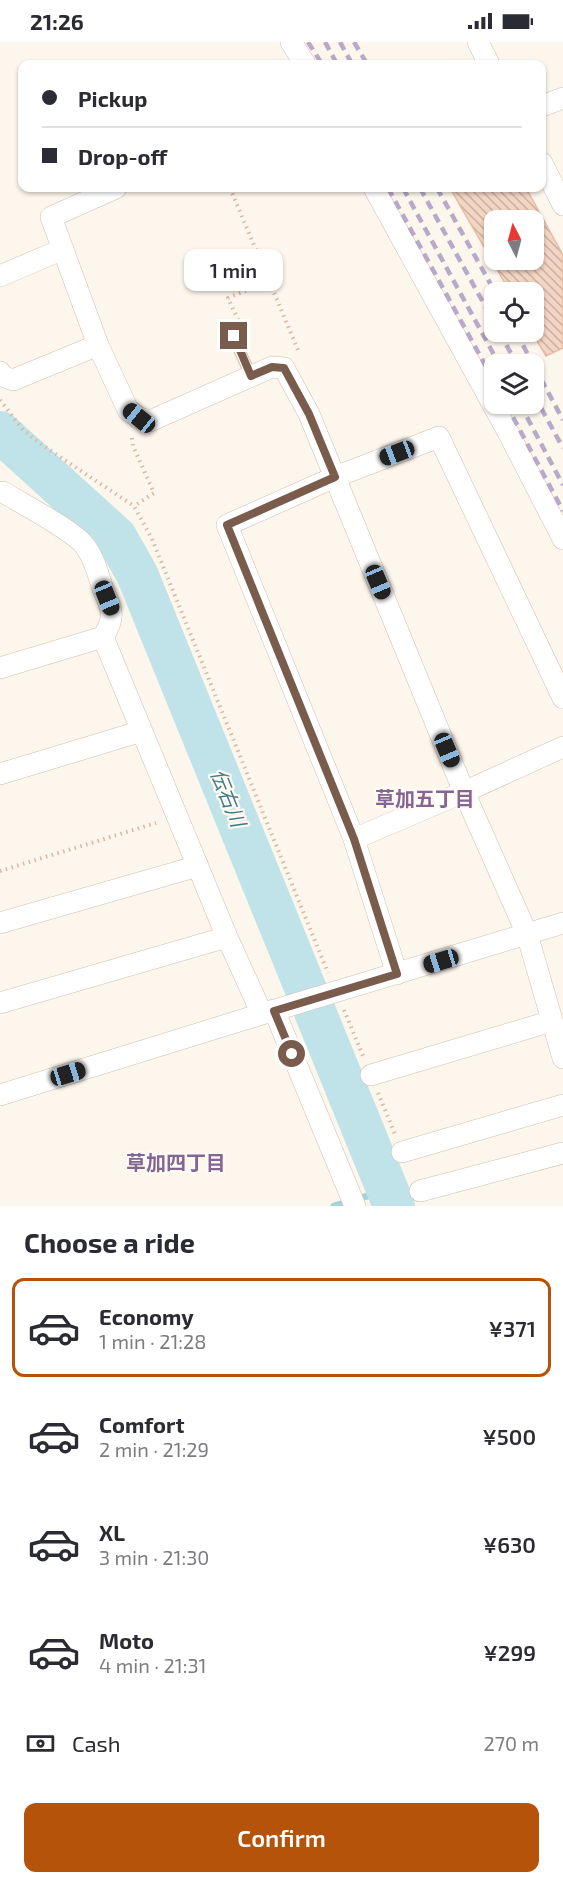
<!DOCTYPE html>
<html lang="en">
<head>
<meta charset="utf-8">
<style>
  body { margin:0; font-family:"Exo 2","Noto Sans JP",sans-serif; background:#f2f2f3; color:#2b2b33; height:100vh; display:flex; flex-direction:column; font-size:22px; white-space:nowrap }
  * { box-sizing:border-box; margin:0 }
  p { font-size:20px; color:#7c7c81 }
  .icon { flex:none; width:33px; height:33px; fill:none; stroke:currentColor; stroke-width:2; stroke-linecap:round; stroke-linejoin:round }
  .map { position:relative; height:1164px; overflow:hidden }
  .panel { display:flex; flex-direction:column; background:#fff; flex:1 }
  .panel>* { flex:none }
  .hud { position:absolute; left:18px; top:18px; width:528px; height:132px; border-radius:12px; box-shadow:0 2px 4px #0004; display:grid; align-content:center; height:132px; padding:0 24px; background:#fff }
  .needle { width:39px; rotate:354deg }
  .fabs { position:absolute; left:484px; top:168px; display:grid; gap:12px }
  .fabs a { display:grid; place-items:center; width:60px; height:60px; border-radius:12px; background:#fff; box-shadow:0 2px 4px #0004; font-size:30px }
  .end { position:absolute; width:27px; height:27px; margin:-14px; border:8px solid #7a5c4d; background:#fff; box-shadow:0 0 0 3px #fff }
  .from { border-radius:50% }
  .bubble { position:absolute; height:42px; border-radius:12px; background:#fff; box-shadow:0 2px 4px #0004; font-size:20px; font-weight:600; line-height:42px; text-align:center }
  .car { position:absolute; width:18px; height:36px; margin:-18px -9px; border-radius:8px; box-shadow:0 0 4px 2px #0007; background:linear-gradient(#222 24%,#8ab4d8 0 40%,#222 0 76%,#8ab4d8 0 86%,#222 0) }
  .hud b { display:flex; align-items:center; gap:21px; height:57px; font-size:22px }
  .hud b+b { border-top:2px solid #e1e1e2 }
  .hud i { width:15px; height:15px; background:#2b2b33 }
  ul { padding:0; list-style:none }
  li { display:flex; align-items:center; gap:18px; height:99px; margin:0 12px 9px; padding:0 12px; border:3px solid transparent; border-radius:12px }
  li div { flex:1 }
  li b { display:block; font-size:22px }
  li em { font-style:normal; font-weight:600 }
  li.active { border-color:#b45309 }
  li>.icon { width:54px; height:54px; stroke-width:1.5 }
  h2 { padding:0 24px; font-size:27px; line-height:72px }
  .pay { display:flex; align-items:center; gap:15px; height:66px; padding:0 24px; font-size:22px }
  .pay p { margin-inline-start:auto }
  .action { display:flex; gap:12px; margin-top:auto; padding:12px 24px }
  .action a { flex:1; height:69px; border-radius:12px; background:#b45309; color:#fff; font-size:24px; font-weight:600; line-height:69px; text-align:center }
  .status { display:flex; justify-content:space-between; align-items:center; height:42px; padding:0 30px; background:#fff; direction:ltr }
  .status svg { height:16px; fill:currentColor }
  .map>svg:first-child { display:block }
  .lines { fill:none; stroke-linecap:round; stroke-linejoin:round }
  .stream { stroke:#a5d3da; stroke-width:7 }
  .river { stroke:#bfe3e8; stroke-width:42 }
  .building { fill:url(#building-back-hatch); stroke:#e6bba3; stroke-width:1.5; fill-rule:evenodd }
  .service-casing { stroke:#d1beb0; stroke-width:12 }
  .minor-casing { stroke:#d1beb0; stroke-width:22 }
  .path { stroke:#d9b8a5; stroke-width:4; stroke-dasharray:1.5 4.5; stroke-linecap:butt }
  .service { stroke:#fff; stroke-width:10 }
  .minor { stroke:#fff; stroke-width:21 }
  .rail { stroke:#b9a8c9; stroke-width:4.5; stroke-dasharray:9 6; stroke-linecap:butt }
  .route { stroke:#7a5c4d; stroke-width:8 }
  .labels { text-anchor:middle; stroke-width:4.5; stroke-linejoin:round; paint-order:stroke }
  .water-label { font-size:20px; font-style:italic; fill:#437c86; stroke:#fffaf3 }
  .neighbourhood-label { font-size:20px; font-weight:bold; fill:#846695; stroke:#fffaf3 }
</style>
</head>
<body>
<div class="status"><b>21:26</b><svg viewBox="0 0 49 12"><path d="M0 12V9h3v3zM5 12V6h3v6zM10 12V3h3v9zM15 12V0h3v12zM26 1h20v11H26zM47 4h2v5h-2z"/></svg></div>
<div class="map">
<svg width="563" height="1164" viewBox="0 0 563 1164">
  <defs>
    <pattern id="building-back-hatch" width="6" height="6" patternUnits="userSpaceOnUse" patternTransform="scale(1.5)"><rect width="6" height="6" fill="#f3d5c3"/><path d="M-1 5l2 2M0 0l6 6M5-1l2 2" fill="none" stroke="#cab0a1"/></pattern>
  </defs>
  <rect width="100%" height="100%" fill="#fdf6ec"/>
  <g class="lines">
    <path class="stream" d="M334,1164L387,1148"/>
    <path class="river" d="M0,390L116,495L137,532L394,1164"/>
  </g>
  <path class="building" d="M450,146H526L563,213V306L546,314L534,294V250H510ZM495,178H534V218H495Z"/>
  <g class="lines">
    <g class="service-casing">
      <path id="service" d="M233,294L251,334"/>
    </g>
    <g class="minor-casing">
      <path id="minor" d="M291,0L305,22
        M478,0L489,22
        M542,64L563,56
        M542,121L563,163
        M116,146L51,175L98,303L128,368L139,376L150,379L272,325L284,326L309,372L464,750L527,892L563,1016
        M374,146L509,392L563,497
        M0,234L63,207
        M0,330L2,334L13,338L98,303
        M3,450C22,462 73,488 85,504C95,517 98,533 103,547C112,568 116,574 103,595
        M0,626L103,595L227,895L262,972
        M0,732L142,689
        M354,797L464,750L563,705
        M0,881L198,824
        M397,932L354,797L227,483L335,435L439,395L563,656
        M0,961L227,895
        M274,968L355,1164
        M371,1033L552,979
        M0,1053L262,972L563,881
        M402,1110L563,1063
        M420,1149L563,1111"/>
    </g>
    <path class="path" d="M230,146L298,308
      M238,278L228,256L269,239
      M0,358L23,388L42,403L134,464L152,497L328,931
      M132,396L133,404L154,451L134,464
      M0,829L156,781
      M344,968L363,1014
      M378,1051L395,1092"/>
    <use href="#service" class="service"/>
    <use href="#minor" class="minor"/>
    <path class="rail" d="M308,0L322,22
      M325,0L337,22
      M340,0L352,22
      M354,0L367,22
      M388,146L495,341
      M403,146L499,322
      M420,146L495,282
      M437,146L495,250
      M499,290L517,322
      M516,290L533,322
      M534,324L563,378
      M534,353L563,406
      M506,362L563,469
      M520,362L563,443"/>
  </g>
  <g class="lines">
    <path class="route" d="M234,294L251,334L272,325L284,326L309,372L335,435L227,483L354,797L397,932L274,969L292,1012"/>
  </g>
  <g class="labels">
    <g class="water-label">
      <text transform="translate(228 756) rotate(68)" y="7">伝右川</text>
    </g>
    <g class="neighbourhood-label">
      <text x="425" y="764">草加五丁目</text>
      <text x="176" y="1128">草加四丁目</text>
    </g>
  </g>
</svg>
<div class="fabs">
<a><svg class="needle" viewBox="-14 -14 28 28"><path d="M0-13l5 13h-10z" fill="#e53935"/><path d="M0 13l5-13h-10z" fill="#7c7c81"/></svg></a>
<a><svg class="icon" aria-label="locate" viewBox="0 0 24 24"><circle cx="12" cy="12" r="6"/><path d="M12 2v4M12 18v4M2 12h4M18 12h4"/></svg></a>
<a><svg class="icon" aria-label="layers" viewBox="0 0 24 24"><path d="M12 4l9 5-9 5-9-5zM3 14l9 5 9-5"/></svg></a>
</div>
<i class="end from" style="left:292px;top:1012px"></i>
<i class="end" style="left:234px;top:294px"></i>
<div class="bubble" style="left:184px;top:207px;width:99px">1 min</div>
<i class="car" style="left:139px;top:376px;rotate:309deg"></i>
<i class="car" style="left:397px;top:411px;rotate:249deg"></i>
<i class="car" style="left:378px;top:540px;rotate:157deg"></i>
<i class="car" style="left:107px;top:556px;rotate:158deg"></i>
<i class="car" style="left:447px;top:708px;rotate:157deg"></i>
<i class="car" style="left:441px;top:919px;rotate:253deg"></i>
<i class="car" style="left:68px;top:1032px;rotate:73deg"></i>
<div class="hud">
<b><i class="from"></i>Pickup</b>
<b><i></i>Drop-off</b>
</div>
</div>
<section class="panel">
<h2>Choose a ride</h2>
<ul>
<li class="active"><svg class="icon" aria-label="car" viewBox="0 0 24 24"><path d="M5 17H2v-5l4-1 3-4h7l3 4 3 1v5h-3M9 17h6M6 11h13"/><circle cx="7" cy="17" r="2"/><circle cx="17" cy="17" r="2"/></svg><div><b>Economy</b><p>1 min · 21:28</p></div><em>¥371</em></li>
<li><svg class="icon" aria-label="car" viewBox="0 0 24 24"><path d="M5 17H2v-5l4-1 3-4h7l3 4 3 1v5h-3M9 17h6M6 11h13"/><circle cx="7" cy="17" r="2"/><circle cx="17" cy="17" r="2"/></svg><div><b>Comfort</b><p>2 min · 21:29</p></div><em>¥500</em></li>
<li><svg class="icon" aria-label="car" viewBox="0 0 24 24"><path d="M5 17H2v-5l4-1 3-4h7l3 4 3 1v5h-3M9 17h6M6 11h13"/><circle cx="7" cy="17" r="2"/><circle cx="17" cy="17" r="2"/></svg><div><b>XL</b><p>3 min · 21:30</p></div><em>¥630</em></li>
<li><svg class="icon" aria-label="car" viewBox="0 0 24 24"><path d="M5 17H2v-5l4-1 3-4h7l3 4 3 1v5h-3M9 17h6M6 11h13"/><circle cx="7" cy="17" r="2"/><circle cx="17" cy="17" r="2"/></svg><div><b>Moto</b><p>4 min · 21:31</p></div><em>¥299</em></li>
</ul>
<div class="pay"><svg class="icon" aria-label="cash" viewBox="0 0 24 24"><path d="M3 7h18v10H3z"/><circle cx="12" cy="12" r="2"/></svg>Cash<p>270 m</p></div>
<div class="action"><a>Confirm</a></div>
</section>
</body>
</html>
